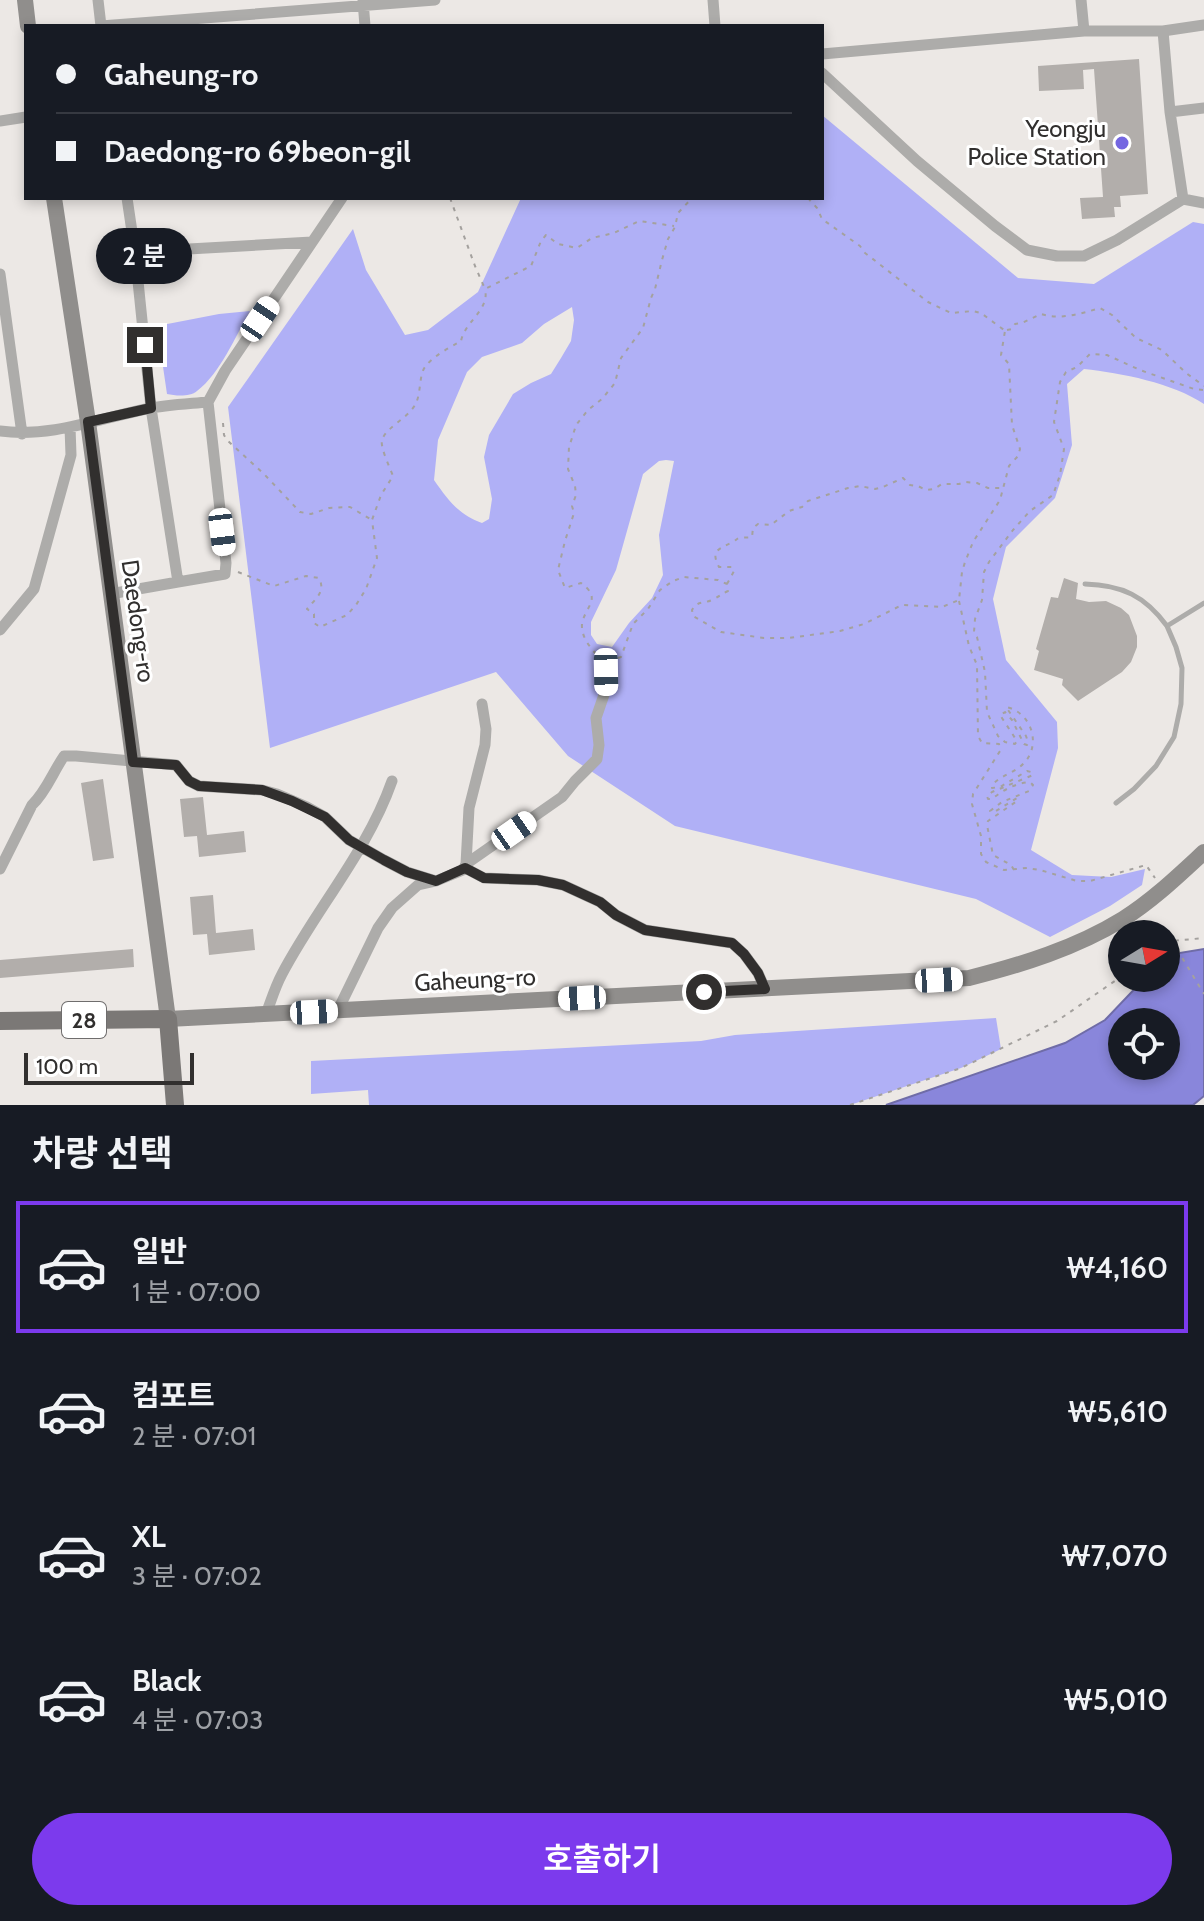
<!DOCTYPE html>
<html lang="ko">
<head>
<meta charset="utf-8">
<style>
  body { margin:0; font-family:Cabin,"Noto Sans KR",sans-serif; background:#242831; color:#f1f3f6; height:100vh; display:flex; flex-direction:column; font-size:30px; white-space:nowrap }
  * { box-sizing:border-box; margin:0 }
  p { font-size:26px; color:#9ea1a6 }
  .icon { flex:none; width:44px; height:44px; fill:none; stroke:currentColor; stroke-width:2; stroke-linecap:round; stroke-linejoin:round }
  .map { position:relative; height:1105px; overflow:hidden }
  .drawer { display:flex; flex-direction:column; background:#171b24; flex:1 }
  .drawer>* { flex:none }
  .top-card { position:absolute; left:24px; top:24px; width:800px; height:176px; border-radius:0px; box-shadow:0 4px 12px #0003; display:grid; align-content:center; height:176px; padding:0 32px; background:#171b24 }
  .needle { width:52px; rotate:79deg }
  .controls { position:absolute; left:1108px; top:920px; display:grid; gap:16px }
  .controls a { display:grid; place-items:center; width:72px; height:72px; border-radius:50%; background:#171b24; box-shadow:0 4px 12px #0003; font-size:40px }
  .scale { position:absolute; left:24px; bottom:20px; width:170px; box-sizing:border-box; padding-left:8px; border:4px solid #312f2e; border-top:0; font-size:22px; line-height:28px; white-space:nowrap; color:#312f2e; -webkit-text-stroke:6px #fff; paint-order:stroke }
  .end { position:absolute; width:36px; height:36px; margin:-18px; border:10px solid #312f2e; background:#fff; box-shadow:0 0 0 4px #fff }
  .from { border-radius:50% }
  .bubble { position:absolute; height:56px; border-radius:28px; background:#171b24; box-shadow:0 4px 12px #0003; font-size:26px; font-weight:600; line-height:56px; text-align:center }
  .car { position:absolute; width:24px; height:48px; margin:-24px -12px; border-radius:10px; box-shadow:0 0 6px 2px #0007; background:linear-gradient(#fff 24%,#345 0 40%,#fff 0 76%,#345 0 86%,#fff 0) }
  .top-card b { display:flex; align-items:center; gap:28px; height:76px; font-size:30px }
  .top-card b+b { border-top:2px solid #363941 }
  .top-card i { width:20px; height:20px; background:#f1f3f6 }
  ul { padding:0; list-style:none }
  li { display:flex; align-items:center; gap:24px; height:132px; margin:0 16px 12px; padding:0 16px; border:4px solid transparent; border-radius:0px }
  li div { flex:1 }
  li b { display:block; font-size:30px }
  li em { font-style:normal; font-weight:600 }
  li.selected { border-color:#7c3aed }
  li>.icon { width:72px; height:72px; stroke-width:1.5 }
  h2 { padding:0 32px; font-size:36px; line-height:96px }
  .primary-button { display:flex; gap:16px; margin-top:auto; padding:16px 32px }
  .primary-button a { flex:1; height:92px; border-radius:48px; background:#7c3aed; color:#fff; font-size:32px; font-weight:600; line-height:92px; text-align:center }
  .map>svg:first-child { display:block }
  .green { fill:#b0b0f6; fill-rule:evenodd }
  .water { fill:#8986db; stroke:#6f6ca7; stroke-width:2; fill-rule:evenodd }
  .building { fill:#b2aeab }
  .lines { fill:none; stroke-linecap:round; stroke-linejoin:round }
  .path { stroke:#a4a19e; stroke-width:2; stroke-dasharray:4 6; stroke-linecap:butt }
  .service { stroke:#adacaa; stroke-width:5 }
  .minor { stroke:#adacaa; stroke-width:11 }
  .secondary { stroke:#908e8c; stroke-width:16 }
  .primary { stroke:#7b7876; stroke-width:18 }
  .route { stroke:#312f2e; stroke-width:10 }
  .poi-dot { fill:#7466e1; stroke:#fff; stroke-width:3 }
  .labels { text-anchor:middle; stroke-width:6; stroke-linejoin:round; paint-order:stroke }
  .shield { fill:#fff; stroke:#6f6d6d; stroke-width:2 }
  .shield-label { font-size:22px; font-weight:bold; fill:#312f2e }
  .poi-label { font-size:24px; fill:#312f2e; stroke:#fff; text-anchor:end }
  .street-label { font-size:24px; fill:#312f2e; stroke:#fff }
</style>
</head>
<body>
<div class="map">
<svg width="1204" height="1105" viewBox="0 0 1204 1105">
  <rect width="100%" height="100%" fill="#ece8e5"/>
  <path class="green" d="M822,115L1018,278L1094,284L1193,222L1204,224V404C1173,383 1121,373 1084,369L1067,384L1072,445L1055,498L1006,547L993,599L1006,660L1057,722L1058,748L1031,850L1072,875L1111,877L1145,869L1142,885L1110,906L1050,937L976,899L675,826L568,756L496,672L270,748L228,407L353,229L366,270L405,335L428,330L478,292L521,198H822ZM572,307L574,320L571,341L561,358L551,374L531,383L513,394L489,435L484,457L492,499L489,519L482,523C459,515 448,500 434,480L438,440L467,372L482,357L522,343L544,324ZM666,460L674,461L659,535L663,575L652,598L629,623L612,647L597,644L591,635V622L616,570L643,474L659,461Z
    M250,311C236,335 220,374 197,391C190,397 176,396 167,394L157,326L219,314Z
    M996,1018L1001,1049L961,1068L850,1105H369L368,1090L311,1094V1061L701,1041L735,1035Z"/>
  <path class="water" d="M1204,949V1096L1193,1105H886L1065,1043L1105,1020L1145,978H1166L1167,955ZM1122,1022H1166V1066H1122Z"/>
  <path class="building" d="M1139,59L1148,194L1120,196L1121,207H1114L1115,217L1082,219L1080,198L1103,197L1094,69L1083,70L1084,89L1039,91L1038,66Z
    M1064,578L1078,583L1076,599L1089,602L1106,601L1121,608L1129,615L1137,636V647L1131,662L1122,672L1078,701L1062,685L1063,679L1034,670L1039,651L1036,649L1051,597L1058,598Z
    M103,779L114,858L93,861L81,783Z
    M203,797L207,835L244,831L246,852L199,857L197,836L184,837L180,799Z
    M213,895L216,933L253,929L255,950L209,955L207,934L193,935L190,897Z
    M133,949L134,967L0,978V960Z"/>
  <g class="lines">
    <path class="path" d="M450,198L475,266L485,289L531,266L541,241L546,235L558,244L577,248L592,238L614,233L639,221L674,226
      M808,198L817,208L822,219L860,246L865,253L878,263L928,302L951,313L973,311L981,313L1004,330
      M1007,330L1012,329L1015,324L1022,323L1041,314C1061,320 1080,314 1100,308L1112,315L1136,338L1162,350L1186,373L1204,386
      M223,423L224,435L227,440L264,474L300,512L311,514L329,508L350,507L372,520
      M238,572L274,586L306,576L319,578C326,592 316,598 307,609L314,614V623L320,627L347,615L356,605L366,589L377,558L372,520L381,495L393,476C390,468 380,447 382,440C386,427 409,418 416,403C421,393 419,375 425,367C433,356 449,348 461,341C465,321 490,310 485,289
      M727,584L734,571L732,567H719C710,550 719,549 733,542C735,541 736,539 739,538C743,537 748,538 752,537L753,528L758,524L771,525L789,511L802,507L808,501L848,488L860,486L875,489L883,487L903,478L910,485L918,486L926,490L934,489L942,484H959L965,482L977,483L988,488H1003
      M959,601L969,646L977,665L978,736L982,743L999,744L1000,751L973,794L972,804L981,836V854L986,862L1004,870L1027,868L1040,870L1077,881H1090L1146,865L1155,878
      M596,654C589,646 581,636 582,624C585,606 603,599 581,583L565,588L558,570L565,541L574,513L572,506L576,495L575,486L568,469L569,447L573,435L576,425L588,410L602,399L615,383L621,358L643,328L651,298L655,289L662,260L668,239L675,227L678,213L692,198
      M618,658L621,657L633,624L648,609L660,590L673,581L684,577L718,580L727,584L728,591C722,594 718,597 712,600C703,604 698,600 692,610L693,616L721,632L764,638H789L840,631L864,624L902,605L942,607L959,600L962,572L965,562L973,542L1000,500L1009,466L1018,456L1020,449L1012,425L1009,364L1001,355L1005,331
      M1014,870L1011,865L993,855L987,825L988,821L1017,801V798L996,811H990L1002,802L1029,791L1033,785L1030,782C1016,783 1003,790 992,799H988L987,796L992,792L1033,775L1031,772L1027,771L1000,787L992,788V785C1001,775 1015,773 1024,763C1042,744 1031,712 1006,707L1026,736L1028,742L1027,745L1024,744L1012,720L1005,712L1000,715L1017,741L1015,744L1005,742L998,736L987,712L985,672L977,637L974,632L975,619L982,600L984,572L989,562L1013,530L1030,511L1053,495L1060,475L1064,449L1054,422L1060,382L1066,372L1077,367L1090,354L1107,355L1140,370L1194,389L1204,390
      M1172,941L1204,994
      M1166,945L1172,941L1204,938
      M850,1105L961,1068L1057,1021L1122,976"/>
    <path class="service" d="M1085,584C1122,585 1145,596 1167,626L1204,603
      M1116,803L1134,789L1156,766L1174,737L1181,704L1182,668L1176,647L1167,626"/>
    <path class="minor" d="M98,0L101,26
      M713,0L715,26
      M1081,0L1084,31
      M363,1L365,26
      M101,26L435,0
      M1163,31L1170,112L1183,199
      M822,54L1084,31H1163L1204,25
      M822,73L917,161L995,226L1027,250L1057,256H1084L1117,240L1183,199L1204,203
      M1170,112L1204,108
      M0,121L26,117
      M135,252L312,242
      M0,274L22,434
      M0,431C49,438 98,419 146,409C166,405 187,404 208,402L225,371L342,198
      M178,582L225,574L226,563L208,402
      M110,594L178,582L151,408L135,252L127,198
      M0,630L34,589L71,455L70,427
      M466,864L562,797L575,781L597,759L599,745L596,718L606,689V657
      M465,868L484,878L538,880L563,885L600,902L616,915L645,930L732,943L744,954L758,973L765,989
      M0,869L32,805C46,792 53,772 64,756H76L176,765L189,781L199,786L262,790L277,794L307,807L325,817L349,840L384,860L407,872L436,881
      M338,1010L378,928L392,908L418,885L436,881L463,870L466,864L469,808L485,745L486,729L482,704
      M266,1014C271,1001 275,987 282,974C316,909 367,852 392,781"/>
    <path class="secondary" d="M25,0L28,26
      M54,198L88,422L168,1019L969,978C1021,965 1076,948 1123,919C1153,900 1178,876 1204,852"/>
    <path class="primary" d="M0,1021L168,1019L175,1105"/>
  </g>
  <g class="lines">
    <path class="route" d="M145,345L151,408L88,422L133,762L176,765L189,781L199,786L262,790L292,801L325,817L349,840L384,860L407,872L436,881L465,868L484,878L538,880L563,885L600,902L616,915L645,930L732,943L744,954L758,973L765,989L704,992"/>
  </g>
  <circle class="poi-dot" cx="1122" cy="143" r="8"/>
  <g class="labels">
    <rect class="shield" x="62" y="1002" width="44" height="36" rx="6"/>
    <g class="shield-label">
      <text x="84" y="1028">28</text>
    </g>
    <g class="poi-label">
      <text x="1106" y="137">Yeongju<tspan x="1106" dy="28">Police Station</tspan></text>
    </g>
    <g class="street-label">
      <text transform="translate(138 621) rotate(82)" y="8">Daedong-ro</text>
      <text transform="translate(475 980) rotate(-3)" y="8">Gaheung-ro</text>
    </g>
  </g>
</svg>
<div class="controls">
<a><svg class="needle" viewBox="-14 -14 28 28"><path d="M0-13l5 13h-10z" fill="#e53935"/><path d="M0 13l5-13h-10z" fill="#9ea1a6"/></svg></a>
<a><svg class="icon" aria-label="locate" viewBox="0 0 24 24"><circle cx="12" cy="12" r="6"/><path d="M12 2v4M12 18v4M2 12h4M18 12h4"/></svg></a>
</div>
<div class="scale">100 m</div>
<i class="end from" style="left:704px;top:992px"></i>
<i class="end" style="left:145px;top:345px"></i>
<div class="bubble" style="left:96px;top:228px;width:96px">2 분</div>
<i class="car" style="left:260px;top:319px;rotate:34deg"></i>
<i class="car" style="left:222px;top:532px;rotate:173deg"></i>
<i class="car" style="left:606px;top:672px;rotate:179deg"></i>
<i class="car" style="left:514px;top:831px;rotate:55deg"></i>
<i class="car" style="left:939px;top:980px;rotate:87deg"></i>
<i class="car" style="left:582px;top:998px;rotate:267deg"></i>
<i class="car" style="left:314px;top:1012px;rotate:87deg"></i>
<div class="top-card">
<b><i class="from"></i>Gaheung-ro</b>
<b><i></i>Daedong-ro 69beon-gil</b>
</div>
</div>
<section class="drawer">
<h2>차량 선택</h2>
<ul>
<li class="selected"><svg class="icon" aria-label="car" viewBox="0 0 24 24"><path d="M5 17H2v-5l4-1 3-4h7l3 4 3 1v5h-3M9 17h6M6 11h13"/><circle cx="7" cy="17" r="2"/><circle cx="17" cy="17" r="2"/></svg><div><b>일반</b><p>1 분 · 07:00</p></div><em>₩4,160</em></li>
<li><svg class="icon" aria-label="car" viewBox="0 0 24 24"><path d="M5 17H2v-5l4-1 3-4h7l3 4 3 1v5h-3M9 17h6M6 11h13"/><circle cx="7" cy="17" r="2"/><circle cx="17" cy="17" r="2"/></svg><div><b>컴포트</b><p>2 분 · 07:01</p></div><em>₩5,610</em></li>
<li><svg class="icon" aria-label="car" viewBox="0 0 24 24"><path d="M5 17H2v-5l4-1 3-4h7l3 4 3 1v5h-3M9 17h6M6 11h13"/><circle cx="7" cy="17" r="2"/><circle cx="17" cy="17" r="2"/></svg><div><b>XL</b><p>3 분 · 07:02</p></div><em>₩7,070</em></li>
<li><svg class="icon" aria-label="car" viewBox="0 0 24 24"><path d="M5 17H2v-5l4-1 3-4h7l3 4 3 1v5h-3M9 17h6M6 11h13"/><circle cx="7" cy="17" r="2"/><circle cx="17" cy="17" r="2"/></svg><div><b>Black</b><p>4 분 · 07:03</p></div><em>₩5,010</em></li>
</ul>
<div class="primary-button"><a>호출하기</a></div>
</section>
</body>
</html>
